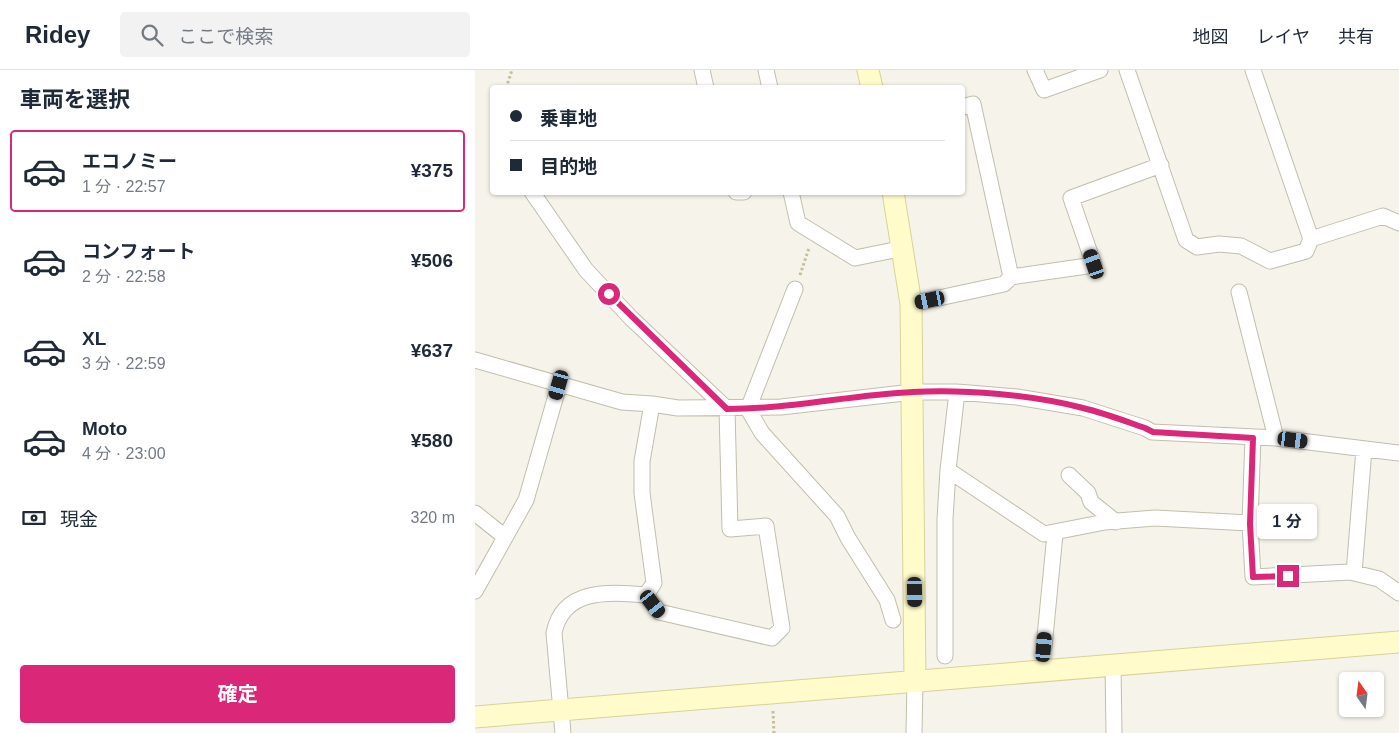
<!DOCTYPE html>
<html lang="ja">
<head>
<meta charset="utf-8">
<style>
  body { margin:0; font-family:Helvetica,"Noto Sans JP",sans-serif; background:#f2f2f3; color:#1f2937; height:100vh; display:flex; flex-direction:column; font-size:19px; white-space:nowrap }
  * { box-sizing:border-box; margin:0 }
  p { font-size:16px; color:#747a83 }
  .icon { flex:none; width:28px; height:28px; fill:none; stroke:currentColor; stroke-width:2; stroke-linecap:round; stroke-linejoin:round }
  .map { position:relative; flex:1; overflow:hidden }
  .details { display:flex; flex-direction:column; background:#fff; width:475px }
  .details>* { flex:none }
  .top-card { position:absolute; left:15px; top:15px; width:475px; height:110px; border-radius:5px; box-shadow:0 1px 4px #0004; display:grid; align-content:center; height:110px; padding:0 20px; background:#fff }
  .needle { width:32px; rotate:346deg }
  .tools { position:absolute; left:864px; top:602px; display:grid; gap:10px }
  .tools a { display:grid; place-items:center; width:45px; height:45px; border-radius:5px; background:#fff; box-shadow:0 1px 4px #0004; font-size:25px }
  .end { position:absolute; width:22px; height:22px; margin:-11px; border:6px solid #db2777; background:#fff; box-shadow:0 0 0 2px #fff }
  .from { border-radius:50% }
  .bubble { position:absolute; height:35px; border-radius:5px; background:#fff; box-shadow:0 1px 4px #0004; font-size:16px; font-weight:700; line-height:35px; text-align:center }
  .car { position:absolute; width:15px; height:30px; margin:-15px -8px; border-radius:6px; box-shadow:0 0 4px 1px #0007; background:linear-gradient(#222 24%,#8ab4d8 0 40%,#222 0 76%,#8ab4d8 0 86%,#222 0) }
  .top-card b { display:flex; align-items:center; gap:18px; height:48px; font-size:19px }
  .top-card b+b { border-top:1px solid #e0e1e3 }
  .top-card i { width:12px; height:12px; background:#1f2937 }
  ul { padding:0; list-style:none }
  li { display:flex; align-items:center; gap:15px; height:82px; margin:0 10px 8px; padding:0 10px; border:2px solid transparent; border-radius:5px }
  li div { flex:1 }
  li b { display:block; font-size:19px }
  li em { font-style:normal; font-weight:700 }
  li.on { border-color:#db2777 }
  li>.icon { width:45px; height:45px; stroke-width:1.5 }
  h2 { padding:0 20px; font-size:22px; line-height:60px }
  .pay { display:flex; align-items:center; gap:12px; height:55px; padding:0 20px; font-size:19px }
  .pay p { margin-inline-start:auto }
  .cta { display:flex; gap:10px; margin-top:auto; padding:10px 20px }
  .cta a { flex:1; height:58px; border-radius:5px; background:#db2777; color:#fff; font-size:20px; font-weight:700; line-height:58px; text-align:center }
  header { display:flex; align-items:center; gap:30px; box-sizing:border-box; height:70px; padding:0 25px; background:#fff; border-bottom:1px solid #e0e1e3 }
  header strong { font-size:24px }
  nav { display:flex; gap:28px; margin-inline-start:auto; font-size:18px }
  .search { width:350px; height:45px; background:#f2f2f3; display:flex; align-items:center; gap:12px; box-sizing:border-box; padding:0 18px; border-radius:5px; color:#747a83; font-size:19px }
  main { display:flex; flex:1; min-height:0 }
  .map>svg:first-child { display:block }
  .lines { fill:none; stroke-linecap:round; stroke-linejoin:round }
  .street-casing { stroke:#c2beac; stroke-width:17 }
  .secondary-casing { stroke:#d8d298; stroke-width:23 }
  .path { stroke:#c5bd9c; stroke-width:3; stroke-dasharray:2.5 2.5; stroke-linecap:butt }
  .street { stroke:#fff; stroke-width:15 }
  .secondary { stroke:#fffbcb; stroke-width:21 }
  .route { stroke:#db2777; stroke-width:6 }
</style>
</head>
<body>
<header>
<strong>Ridey</strong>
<div class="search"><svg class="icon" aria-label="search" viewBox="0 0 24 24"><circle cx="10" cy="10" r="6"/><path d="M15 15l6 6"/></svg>ここで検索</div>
<nav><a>地図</a><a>レイヤ</a><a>共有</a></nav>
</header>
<main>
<section class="details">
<h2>車両を選択</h2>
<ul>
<li class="on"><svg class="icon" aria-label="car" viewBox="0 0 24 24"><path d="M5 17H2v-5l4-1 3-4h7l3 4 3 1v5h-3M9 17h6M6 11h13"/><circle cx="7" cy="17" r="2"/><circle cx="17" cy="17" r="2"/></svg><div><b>エコノミー</b><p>1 分 · 22:57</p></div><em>¥375</em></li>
<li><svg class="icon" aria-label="car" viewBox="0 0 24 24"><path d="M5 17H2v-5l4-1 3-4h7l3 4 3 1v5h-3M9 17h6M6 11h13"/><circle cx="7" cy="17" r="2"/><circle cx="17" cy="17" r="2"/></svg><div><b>コンフォート</b><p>2 分 · 22:58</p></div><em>¥506</em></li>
<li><svg class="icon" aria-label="car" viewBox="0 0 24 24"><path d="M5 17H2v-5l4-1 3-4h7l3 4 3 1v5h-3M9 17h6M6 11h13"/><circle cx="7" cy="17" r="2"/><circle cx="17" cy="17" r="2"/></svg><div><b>XL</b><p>3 分 · 22:59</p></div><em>¥637</em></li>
<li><svg class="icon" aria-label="car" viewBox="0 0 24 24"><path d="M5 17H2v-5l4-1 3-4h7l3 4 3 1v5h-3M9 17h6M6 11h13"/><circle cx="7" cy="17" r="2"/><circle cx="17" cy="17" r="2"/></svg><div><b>Moto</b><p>4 分 · 23:00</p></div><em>¥580</em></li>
</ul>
<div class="pay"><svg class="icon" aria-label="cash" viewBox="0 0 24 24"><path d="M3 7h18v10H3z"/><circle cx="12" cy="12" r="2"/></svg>現金<p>320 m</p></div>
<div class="cta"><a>確定</a></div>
</section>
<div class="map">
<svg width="924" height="663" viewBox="0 0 924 663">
  <rect width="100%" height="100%" fill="#f6f4ea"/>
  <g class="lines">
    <g class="street-casing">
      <path id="street" d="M227,0L231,18
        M291,0L295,18
        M560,0L569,20L625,0
        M652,0L711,170L722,177L744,174L766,176L795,191L831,181L836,169L778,0
        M57,122L111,200L156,248L252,339L255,459L291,456L307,558L297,568L184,542L171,525
        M261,122H269
        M316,122L323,153L380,188L429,178
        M836,169L908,146L924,153
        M536,207L619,195L596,128L686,95
        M320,219L273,339L287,363L362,446L373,468L412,530L418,550
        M764,222L801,368
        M436,234L529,214L536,207L498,34L488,37
        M0,290L147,332L177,334L203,338L306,337L438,322H482L542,327L608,338L670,358L677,362L801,368L924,383
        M482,322L473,400L569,464L630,452L680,448L775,453
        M778,367L775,453L778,507L875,502L904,509L924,523
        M594,405L613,423L616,432L641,452
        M0,443L30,467
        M879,503L889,379
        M0,521L51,430L84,315
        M569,577L580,464
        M470,586V449L473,400
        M638,596L639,663
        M88,663L79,563C88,518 134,522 171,525L179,513L167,423V391L177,334
        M439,663L440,611"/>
    </g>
    <g class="secondary-casing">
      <path id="secondary" d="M393,0L397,18
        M418,122L436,234L440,611
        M0,647L924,572"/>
    </g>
    <path class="path" d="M31,18L37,0
      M325,205L334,178
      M298,641L299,663"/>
    <use href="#street" class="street"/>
    <use href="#secondary" class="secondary"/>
  </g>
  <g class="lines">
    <path class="route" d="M134,224L252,339C315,339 375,325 438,322C489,319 559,325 608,338C629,343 650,351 670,358L678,362L778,368L775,454L778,507L813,506"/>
  </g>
</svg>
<div class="tools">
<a><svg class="needle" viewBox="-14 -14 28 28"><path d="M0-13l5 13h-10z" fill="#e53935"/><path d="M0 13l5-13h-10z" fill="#747a83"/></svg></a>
</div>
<i class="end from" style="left:134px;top:224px"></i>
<i class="end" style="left:813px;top:506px"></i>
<div class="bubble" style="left:782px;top:434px;width:60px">1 分</div>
<i class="car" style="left:619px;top:194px;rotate:341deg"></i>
<i class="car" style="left:455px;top:230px;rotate:258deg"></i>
<i class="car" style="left:84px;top:315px;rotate:196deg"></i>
<i class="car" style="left:818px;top:370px;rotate:97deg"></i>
<i class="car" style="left:440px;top:522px;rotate:179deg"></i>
<i class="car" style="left:178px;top:534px;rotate:143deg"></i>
<i class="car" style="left:569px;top:577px;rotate:5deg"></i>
<div class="top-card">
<b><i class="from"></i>乗車地</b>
<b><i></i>目的地</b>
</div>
</div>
</main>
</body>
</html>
